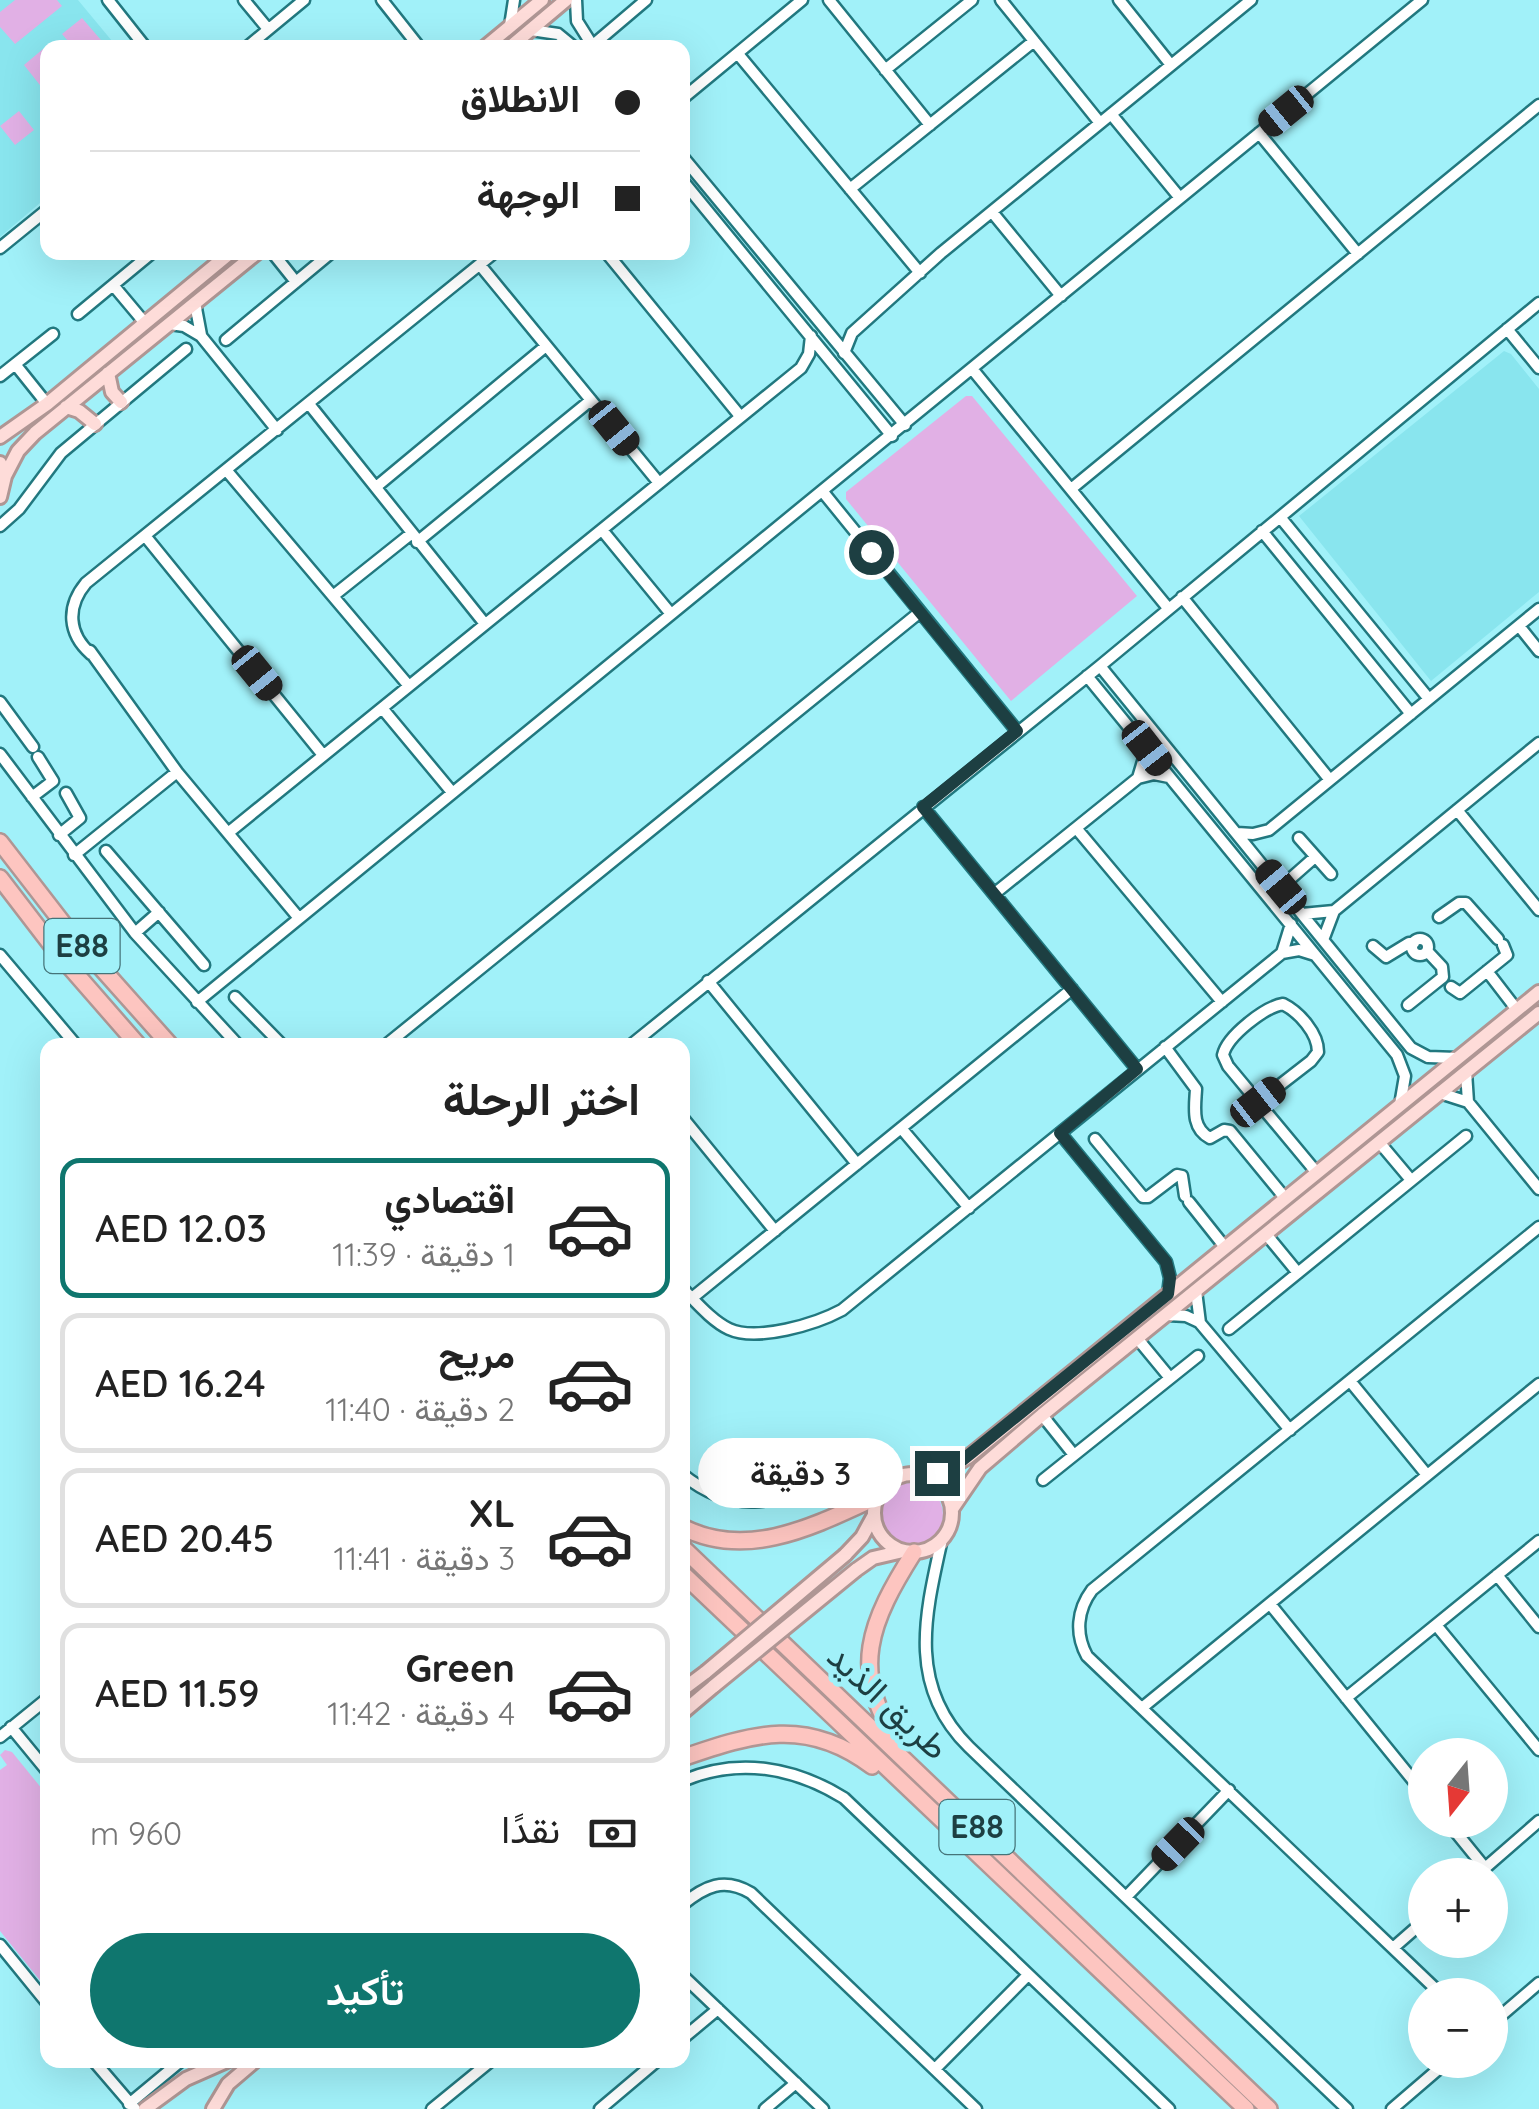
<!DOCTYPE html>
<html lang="ar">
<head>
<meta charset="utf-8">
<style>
  body { margin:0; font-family:Quicksand,Vazirmatn,sans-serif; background:#f6f6f6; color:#222; direction:rtl; height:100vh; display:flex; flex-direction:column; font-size:38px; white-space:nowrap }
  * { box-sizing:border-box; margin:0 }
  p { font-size:32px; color:#767676 }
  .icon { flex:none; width:55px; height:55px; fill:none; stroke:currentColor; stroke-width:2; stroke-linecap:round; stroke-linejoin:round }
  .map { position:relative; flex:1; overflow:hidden; direction:ltr }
  .panel { position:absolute; left:40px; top:1038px; width:650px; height:1030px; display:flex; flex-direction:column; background:#fff; border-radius:20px; box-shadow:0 10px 40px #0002; direction:rtl }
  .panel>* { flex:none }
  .hud { position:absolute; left:40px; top:40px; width:650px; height:220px; border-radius:20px; box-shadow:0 10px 40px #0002; direction:rtl; display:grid; align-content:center; height:220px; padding:0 50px; background:#fff }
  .needle { width:65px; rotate:197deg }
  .controls { position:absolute; left:1408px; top:1738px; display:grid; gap:20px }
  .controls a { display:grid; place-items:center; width:100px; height:100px; border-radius:50%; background:#fff; box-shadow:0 10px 40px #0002; font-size:50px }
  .end { position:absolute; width:45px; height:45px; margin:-22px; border:12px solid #1d3f42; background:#fff; box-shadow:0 0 0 5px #fff }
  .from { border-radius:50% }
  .bubble { position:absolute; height:70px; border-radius:35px; background:#fff; box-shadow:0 10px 40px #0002; font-size:32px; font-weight:600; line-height:70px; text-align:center; direction:rtl }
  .car { position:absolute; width:30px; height:60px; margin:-30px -15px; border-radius:12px; box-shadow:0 0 8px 2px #0007; background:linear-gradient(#222 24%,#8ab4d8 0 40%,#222 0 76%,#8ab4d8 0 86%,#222 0) }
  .hud b { display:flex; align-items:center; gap:35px; height:95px; font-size:38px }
  .hud b+b { border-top:2px solid #e0e0e0 }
  .hud i { width:25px; height:25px; background:#222 }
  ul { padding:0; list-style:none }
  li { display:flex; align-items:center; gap:30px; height:140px; margin:0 20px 15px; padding:0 30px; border:5px solid #e0e0e0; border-radius:20px }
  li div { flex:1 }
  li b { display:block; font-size:38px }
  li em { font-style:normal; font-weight:600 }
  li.active { border-color:#0f766e }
  li>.icon { width:90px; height:90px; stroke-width:1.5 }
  h2 { padding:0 50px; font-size:45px; line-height:120px }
  .pay { display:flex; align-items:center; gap:25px; height:110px; padding:0 50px; font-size:38px }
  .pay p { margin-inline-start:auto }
  .button { display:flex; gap:20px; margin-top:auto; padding:20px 50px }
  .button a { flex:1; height:115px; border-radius:60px; background:#0f766e; color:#fff; font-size:40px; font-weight:600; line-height:115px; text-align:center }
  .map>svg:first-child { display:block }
  .built { fill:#89e5ee }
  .green { fill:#e1b0e5 }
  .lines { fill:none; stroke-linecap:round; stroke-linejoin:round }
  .minor-casing { stroke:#22787f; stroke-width:15 }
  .major-casing { stroke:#af9694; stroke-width:18 }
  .highway-casing { stroke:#af9694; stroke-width:20 }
  .minor { stroke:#fff; stroke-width:10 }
  .major { stroke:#fedcd9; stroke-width:12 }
  .highway { stroke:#fdc5c0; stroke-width:15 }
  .major-bridge-casing { stroke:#af9694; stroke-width:18; stroke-linecap:butt }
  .major-bridge { stroke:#fedcd9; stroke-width:12 }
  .route { stroke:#1d3f42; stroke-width:12 }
  .labels { text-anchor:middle; stroke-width:10; stroke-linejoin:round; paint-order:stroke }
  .shield { fill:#a1f1f9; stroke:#457479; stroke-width:2.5 }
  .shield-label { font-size:32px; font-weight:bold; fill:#1d3f42 }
  .street-label { font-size:35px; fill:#1d3f42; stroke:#a1f1f9 }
</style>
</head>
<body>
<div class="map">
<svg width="1539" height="2109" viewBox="0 0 1539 2109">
  <rect width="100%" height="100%" fill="#a1f1f9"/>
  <path class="built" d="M0,0H78L117,47L48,48L47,197L0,237Z
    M1504,351L1511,354L1539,389V592L1431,681L1299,516Z"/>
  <path class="green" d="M15,0H57L62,6L15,44L0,27V12Z
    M82,18L107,47H73L62,34Z
    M43,49L47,54V94L24,65Z
    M19,111L34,130L15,145L0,126Z
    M966,396H972L1137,596L1011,701L846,499V492Z
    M879 1515a32 32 0 1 1 64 0a32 32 0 1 1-64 0Z
    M5,1750L12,1752L47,1795V1989L0,1931V1770L7,1765L0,1755Z"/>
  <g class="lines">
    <g class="minor-casing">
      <path id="minor" d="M108,0L146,48
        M244,0L268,29
        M382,0L420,48
        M576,0L577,21L594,48
        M829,0L930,125
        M1001,0L1100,123
        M1119,0L1171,65
        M510,26L514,0
        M531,30L558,34L575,48
        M593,45L646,0
        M246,48L304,0
        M738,54L920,273
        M885,70L972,0
        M682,99L802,0
        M1111,114L1180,198
        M1259,133L1358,254
        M682,156L905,425
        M682,180L892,436
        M850,189L1034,41
        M992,212L1061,296
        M0,248L48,209
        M272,252L296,282
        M606,252L740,416
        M480,265L659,483
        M113,285L144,322
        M195,303L201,335
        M78,314L153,252
        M170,324L184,326L201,336L277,430
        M1507,329L1539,368
        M226,340L332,252
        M844,353L852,333L941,253L1251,0
        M15,364L47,404
        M973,370L1168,608
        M0,376L53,334
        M309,404L485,624
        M227,471L409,686
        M376,487L546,346
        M1071,489L1539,105
        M823,492L1017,731
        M1280,517L1429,699
        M0,526L19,509L61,453L186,349
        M602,530L671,614
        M1262,531L1411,714
        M146,537L323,755
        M417,542L591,400
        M333,596L412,533
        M1182,597L1330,780
        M1519,626L1539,651
        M90,651L177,772L298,917
        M91,654C68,634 66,607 86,583L495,252
        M1100,666L1411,1048L1428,1057L1457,1058
        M1087,676L1397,1055L1405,1076L1400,1105
        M0,702L33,747
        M382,708L451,791
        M0,754L135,933L238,1045
        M1138,778L1147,748
        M32,797L53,781L38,757
        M923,807L1137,1069
        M1457,810L1539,910
        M1076,828L1222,1002
        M228,833L801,368L809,354L811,336
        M1237,833L1253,834L1269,830L1539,609
        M59,835L80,818L66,793
        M1299,838L1331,874
        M106,851L204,965
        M74,855L177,772
        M1281,887L1315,857
        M994,894L1138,778L1154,774L1169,777
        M1302,914L1334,911L1539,743
        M1439,917L1459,903H1466L1498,939
        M135,933L159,912
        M1412 947a8 8 0 1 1 16 0a8 8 0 1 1-16 0Z
        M1323,940L1334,911
        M1373,946L1386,957L1409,943H1414
        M1282,953L1299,950L1315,955
        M0,955L76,1045
        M1487,971L1517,1010
        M708,981L857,1164
        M1451,987L1460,993L1507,955L1503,945
        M235,997L282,1045
        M197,1002L1422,0
        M1408,1005L1443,977L1442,967L1427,951
        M386,1045L920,612
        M631,1045L1100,666L1539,303
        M1165,1047L1196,1089C1195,1108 1191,1128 1210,1138L1224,1130L1230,1131L1285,1198
        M1466,1072L1468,1102
        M1440,1093L1468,1102L1539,1189
        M1258,1102L1311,1061L1318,1052C1318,1033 1299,1012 1283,1004C1265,1007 1227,1036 1223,1055L1228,1066L1317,1173
        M682,1117L775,1231
        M901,1128L969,1208
        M1060,1133L1166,1262L1170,1278L1168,1294
        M1095,1139L1143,1197H1148L1177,1175L1182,1176L1185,1196
        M1379,1142L1411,1180
        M1189,1202L1224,1246
        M1266,1234L1298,1273
        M682,1288C696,1302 712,1321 729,1329C757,1342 816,1324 842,1310L1282,953L1291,924
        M1196,1291L1200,1323L1290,1430
        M692,1298L1072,989
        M1167,1315L1186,1316L1199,1322
        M1229,1329L1466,1136
        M1137,1338L1170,1378
        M1350,1381L1427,1475
        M1042,1415L1074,1455
        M682,1474C774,1549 832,1444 902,1475
        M857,1474L871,1479L879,1492
        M1043,1480L1198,1356
        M942,1539C925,1615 907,1686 969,1747L1347,2109
        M1497,1575L1539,1627
        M1270,1604L1425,1795
        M1436,1625L1539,1750
        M1346,1698L1539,1541
        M1143,1707L1539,1384
        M11,1727L48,1772
        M0,1737L48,1698
        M682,1781C738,1757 794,1767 844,1798L1169,2109
        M1446,1820L1485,1868
        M1477,1875L1539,1821
        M1126,1897L1229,1790
        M682,1905C705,1886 724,1877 751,1893L976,2109
        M0,1945L48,2004
        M1393,1948L1425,1920
        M682,1975L823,2109
        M1442,1995L1087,1656C1075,1634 1077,1610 1092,1590L1539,1227
        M1490,2025L1539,1983
        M682,2039L718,2009
        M93,2060L135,2109
        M935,2069L1028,1975
        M129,2104L182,2060
        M432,2109L492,2060
        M600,2109L658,2060
        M765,2109L796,2083
        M1392,2109L1449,2060"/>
    </g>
    <g class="major-casing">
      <path id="major" d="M484,48L542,0
        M509,48L566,0
        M108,373L112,392L121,402
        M66,407L79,411L95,424
        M0,437L47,404L231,252
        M0,463L5,476L0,497
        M5,476L18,451L35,433L258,252
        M874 1513a39 39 0 1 1 78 0a39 39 0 1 1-78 0Z
        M923,1475L945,1471L968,1457L1539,992
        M952,1509L980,1468L1042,1415L1539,1013
        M845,1555L862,1537L874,1515
        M856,1570L873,1558L903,1551
        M682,1690L706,1672
        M682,1713L714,1686
        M145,2109L186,2079L229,2060
        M213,2109L228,2084L256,2060"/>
    </g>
    <g class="highway-casing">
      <path id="highway" d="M0,842L72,935L170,1045
        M0,878L56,951L138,1045
        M682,1527C748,1561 816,1525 877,1497
        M682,1547L1269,2109
        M682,1573L1246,2109
        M900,1744C847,1672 871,1620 914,1552
        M682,1758C754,1733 807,1717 872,1766"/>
    </g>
    <use href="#minor" class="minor"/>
    <use href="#major" class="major"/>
    <use href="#highway" class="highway"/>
    <g class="major-bridge-casing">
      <path id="major-bridge" d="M706,1672L845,1555
        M714,1686L856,1570"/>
    </g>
    <use href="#major-bridge" class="major-bridge"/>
  </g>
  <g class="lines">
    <path class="route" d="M871,552L1017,731L923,807L1137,1069L1060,1133L1166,1262L1170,1278L1168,1294L960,1462L937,1473"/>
  </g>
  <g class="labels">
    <g class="shield">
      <rect x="44.5" y="919" width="75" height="54" rx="8"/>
      <rect x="939.5" y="1800" width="75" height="54" rx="8"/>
    </g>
    <g class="shield-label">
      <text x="82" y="957">E88</text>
      <text x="977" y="1838">E88</text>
    </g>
    <g class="street-label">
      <text transform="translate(888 1702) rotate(43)" y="12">طريق الذيد</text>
    </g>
  </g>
</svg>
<div class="controls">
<a><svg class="needle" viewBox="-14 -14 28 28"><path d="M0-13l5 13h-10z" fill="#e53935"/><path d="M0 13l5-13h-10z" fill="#767676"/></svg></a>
<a>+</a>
<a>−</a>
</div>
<i class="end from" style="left:871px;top:552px"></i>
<i class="end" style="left:937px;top:1473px"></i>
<div class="bubble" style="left:698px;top:1438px;width:205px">3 دقيقة</div>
<i class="car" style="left:1286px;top:111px;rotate:231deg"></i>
<i class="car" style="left:614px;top:428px;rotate:141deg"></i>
<i class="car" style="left:257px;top:673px;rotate:141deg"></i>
<i class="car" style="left:1147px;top:748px;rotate:142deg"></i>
<i class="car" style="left:1281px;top:887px;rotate:320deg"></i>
<i class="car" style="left:1258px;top:1102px;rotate:52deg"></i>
<i class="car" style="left:1178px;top:1844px;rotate:224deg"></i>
<div class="hud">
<b><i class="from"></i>الانطلاق</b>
<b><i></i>الوجهة</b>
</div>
<section class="panel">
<h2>اختر الرحلة</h2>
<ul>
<li class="active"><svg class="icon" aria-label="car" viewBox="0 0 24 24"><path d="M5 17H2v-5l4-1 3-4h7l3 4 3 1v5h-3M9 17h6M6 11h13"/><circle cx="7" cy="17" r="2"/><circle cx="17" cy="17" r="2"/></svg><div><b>اقتصادي</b><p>1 دقيقة · 11:39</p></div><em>AED 12.03</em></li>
<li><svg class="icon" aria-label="car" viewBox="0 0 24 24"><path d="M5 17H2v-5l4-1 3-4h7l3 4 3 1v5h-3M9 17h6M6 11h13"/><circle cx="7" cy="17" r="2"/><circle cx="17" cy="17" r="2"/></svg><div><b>مريح</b><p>2 دقيقة · 11:40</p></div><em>AED 16.24</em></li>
<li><svg class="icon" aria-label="car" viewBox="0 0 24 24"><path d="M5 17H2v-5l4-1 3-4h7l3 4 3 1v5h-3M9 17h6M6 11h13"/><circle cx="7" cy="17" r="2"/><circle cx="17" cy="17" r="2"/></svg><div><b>XL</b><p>3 دقيقة · 11:41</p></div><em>AED 20.45</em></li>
<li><svg class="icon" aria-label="car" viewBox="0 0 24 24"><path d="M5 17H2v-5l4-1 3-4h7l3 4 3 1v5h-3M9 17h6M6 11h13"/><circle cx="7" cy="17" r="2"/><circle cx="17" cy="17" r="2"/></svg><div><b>Green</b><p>4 دقيقة · 11:42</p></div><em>AED 11.59</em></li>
</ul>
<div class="pay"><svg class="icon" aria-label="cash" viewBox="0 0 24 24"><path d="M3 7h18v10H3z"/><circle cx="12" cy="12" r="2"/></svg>نقدًا<p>960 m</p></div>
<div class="button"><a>تأكيد</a></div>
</section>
</div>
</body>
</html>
